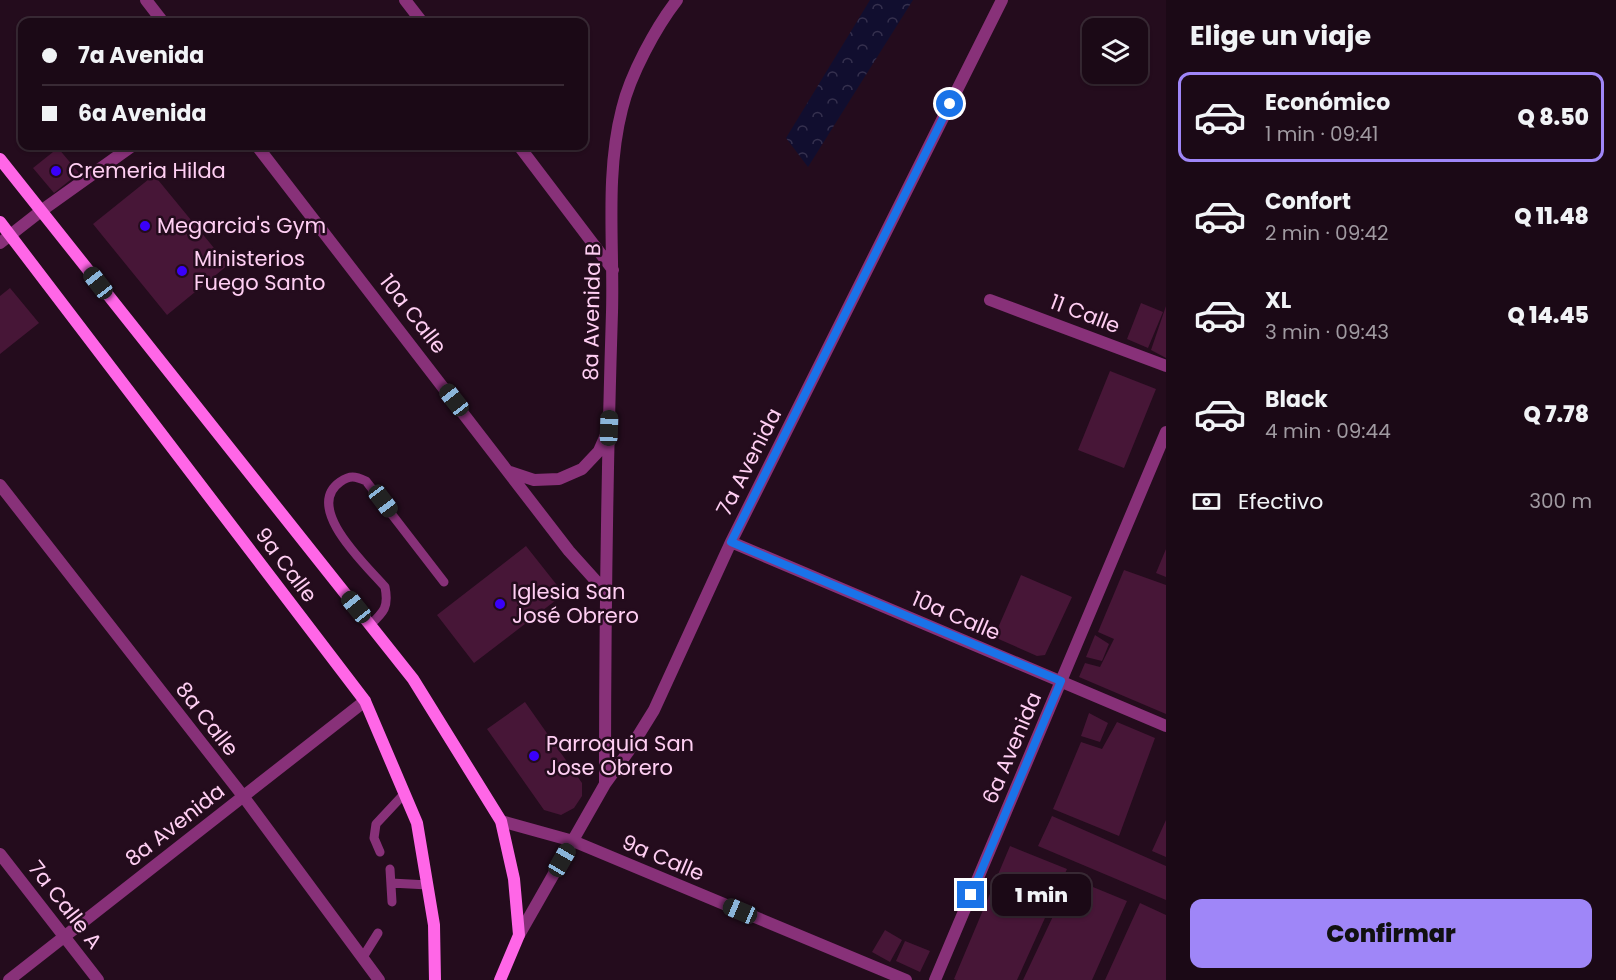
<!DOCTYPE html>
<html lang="es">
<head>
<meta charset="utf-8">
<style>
  body { margin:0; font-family:Poppins,sans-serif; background:#24121f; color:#f1f3f6; height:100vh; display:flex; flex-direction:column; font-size:22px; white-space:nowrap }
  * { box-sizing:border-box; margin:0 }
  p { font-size:20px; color:#a09aa1 }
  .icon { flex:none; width:33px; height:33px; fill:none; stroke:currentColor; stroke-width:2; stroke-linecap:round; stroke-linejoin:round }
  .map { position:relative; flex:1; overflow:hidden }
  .side { display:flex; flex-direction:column; background:#1b0916; width:450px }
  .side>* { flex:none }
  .guide { position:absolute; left:18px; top:18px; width:570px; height:132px; border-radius:12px; box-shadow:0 2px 4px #0004,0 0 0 2px #392a35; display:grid; align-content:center; height:132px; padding:0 24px; background:#1b0916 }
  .buttons { position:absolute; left:1082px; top:18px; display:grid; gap:12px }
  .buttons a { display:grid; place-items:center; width:66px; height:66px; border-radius:12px; background:#1b0916; box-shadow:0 2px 4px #0004,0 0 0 2px #392a35; font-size:30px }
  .end { position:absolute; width:27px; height:27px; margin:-14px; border:8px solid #1a73e8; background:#fff; box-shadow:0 0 0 3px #fff }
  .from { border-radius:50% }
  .bubble { position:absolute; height:42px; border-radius:12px; background:#1b0916; box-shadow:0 2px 4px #0004,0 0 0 2px #392a35; font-size:20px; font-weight:800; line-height:42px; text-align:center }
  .car { position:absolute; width:18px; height:36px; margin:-18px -9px; border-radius:8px; box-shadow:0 0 4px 2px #0007; background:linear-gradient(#222 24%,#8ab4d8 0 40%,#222 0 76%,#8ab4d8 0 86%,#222 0) }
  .guide b { display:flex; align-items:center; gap:21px; height:57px; font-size:22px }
  .guide b+b { border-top:2px solid #392a35 }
  .guide i { width:15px; height:15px; background:#f1f3f6 }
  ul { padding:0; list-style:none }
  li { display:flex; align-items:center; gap:18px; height:90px; margin:0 12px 9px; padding:0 12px; border:3px solid transparent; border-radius:12px }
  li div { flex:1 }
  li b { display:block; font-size:22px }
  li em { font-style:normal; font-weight:800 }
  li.on { border-color:#9f86f8 }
  li>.icon { width:54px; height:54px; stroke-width:1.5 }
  h2 { padding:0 24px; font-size:27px; line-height:72px }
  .pay { display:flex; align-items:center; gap:15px; height:66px; padding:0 24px; font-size:22px }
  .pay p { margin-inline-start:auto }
  .button { display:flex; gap:12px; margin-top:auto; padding:12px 24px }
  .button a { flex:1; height:69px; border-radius:12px; background:#9f86f8; color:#111; font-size:24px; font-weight:800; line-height:69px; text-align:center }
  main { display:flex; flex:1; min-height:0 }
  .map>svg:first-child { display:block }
  .forest { fill:url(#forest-crowns) }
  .building { fill:#471637 }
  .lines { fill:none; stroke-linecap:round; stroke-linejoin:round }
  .service { stroke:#883179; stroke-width:9 }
  .minor { stroke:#883179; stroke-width:12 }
  .tertiary { stroke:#883179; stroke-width:12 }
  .secondary { stroke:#ff66e7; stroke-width:12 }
  .route { stroke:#1a73e8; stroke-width:8 }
  .poi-dot { fill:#3a00fa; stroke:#240c1d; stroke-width:2 }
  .labels { text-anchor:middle; stroke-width:5; stroke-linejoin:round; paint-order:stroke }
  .poi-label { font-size:21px; fill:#ffcff3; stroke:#240c1d; text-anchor:start }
  .street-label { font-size:21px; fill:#ffcff3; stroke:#240c1d }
</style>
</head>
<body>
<main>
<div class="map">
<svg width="1166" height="980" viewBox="0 0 1166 980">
  <defs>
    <pattern id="forest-crowns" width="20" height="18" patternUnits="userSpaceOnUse" patternTransform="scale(1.5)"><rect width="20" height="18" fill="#110e2f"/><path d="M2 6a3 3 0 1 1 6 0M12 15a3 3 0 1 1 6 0" fill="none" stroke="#35304e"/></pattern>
  </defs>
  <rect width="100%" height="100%" fill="#240c1d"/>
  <path class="forest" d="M870,0H913L808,167L786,138Z"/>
  <path class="building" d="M58,148L79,173L54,193L33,168Z
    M154,175L228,265L167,315L93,224Z
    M10,288L39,323L0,354V296Z
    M1141,303L1163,312L1148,348L1127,339Z
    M1166,306V358L1151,350Z
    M1110,371L1156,389L1124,468L1078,450Z
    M526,546L564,594L474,663L437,615Z
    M1166,549V577L1156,573Z
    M1124,570L1166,585V714L1079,677L1085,663L1100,667L1114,639L1098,632Z
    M1021,575L1072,597L1045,655L1037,656L994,637Z
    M1095,635L1109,644L1102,661L1086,657Z
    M525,702L582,783V796L574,808L561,815L544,810L487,729Z
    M1089,713L1108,723L1100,742L1081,736Z
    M1117,722L1155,738L1119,836L1053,809L1081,742L1102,749Z
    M1052,816L1166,866V900L1038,846Z
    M1166,820V857L1152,851Z
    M1010,846L1067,869L1017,980H956L954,979Z
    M1071,878L1127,901L1092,980H1023Z
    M1140,903L1166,915V980H1105Z
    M885,930L902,940L890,962L872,952Z
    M905,941L930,951L920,972L896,961Z"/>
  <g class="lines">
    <path class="service" d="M370,625C384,612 389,607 385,587C367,566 303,508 340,482C350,475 355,476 366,481L444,582
      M380,852L374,838L376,824L404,794
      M390,869L392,902
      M391,883L428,885
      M363,957L378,933"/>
    <path class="minor" d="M146,0L163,22
      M405,0L422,22
      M257,146L569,551L605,591
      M519,146L613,270
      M0,243L41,211L132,146
      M990,300L1166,366
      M510,472L534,480L559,479L582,469L599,451L606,435
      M0,485L243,796L379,980
      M731,542L1166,726
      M605,784C605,627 607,469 612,312C614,245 605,175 622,109C630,75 656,27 677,0
      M501,821L573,841L906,980
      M0,854L98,980
      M519,935L605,784L628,752L654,710L731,542L1002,0
      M9,980L365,701"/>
    <path class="tertiary" d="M935,980L1166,432"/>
    <path class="secondary" d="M0,159L413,679L501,821L514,879L519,935L500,980
      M0,222L365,701L417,823L434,925L435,980"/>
  </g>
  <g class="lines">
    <path class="route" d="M950,104L731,542L1061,681L971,895"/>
  </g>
  <g class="poi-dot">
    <circle cx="56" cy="171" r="6"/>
    <circle cx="145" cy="226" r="6"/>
    <circle cx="182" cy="271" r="6"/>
    <circle cx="500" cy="604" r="6"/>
    <circle cx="534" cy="756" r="6"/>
  </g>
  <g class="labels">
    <g class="poi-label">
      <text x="68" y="178">Cremeria Hilda</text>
      <text x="157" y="233">Megarcia's Gym</text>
      <text x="194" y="266">Ministerios<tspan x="194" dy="24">Fuego Santo</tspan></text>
      <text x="512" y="599">Iglesia San<tspan x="512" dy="24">José Obrero</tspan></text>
      <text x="546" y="751">Parroquia San<tspan x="546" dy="24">Jose Obrero</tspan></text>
    </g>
    <g class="street-label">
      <text transform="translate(592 312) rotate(-89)" y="7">8a Avenida B</text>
      <text transform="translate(413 314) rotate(52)" y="7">10a Calle</text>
      <text transform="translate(1085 314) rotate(21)" y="7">11 Calle</text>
      <text transform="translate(749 462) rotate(-63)" y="7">7a Avenida</text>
      <text transform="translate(286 565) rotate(53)" y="7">9a Calle</text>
      <text transform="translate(956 616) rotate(23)" y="7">10a Calle</text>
      <text transform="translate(207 719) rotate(52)" y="7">8a Calle</text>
      <text transform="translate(1012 748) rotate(-67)" y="7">6a Avenida</text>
      <text transform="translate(175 825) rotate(-38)" y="7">8a Avenida</text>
      <text transform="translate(663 858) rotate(23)" y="7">9a Calle</text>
      <text transform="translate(65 905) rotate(52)" y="7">7a Calle A</text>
    </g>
  </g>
</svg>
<div class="buttons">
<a><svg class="icon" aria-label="layers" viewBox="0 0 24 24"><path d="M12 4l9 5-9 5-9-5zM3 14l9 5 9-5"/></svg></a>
</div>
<i class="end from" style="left:950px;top:104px"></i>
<i class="end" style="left:971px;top:895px"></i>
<div class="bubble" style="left:992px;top:874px;width:99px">1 min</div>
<i class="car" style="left:98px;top:283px;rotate:322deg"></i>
<i class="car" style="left:454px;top:400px;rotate:322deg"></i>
<i class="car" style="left:609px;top:428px;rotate:2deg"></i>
<i class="car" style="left:383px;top:501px;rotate:143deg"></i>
<i class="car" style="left:356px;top:607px;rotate:321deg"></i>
<i class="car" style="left:562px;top:860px;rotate:30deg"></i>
<i class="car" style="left:740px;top:911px;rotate:293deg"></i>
<div class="guide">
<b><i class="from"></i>7a Avenida</b>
<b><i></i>6a Avenida</b>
</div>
</div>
<section class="side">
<h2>Elige un viaje</h2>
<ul>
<li class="on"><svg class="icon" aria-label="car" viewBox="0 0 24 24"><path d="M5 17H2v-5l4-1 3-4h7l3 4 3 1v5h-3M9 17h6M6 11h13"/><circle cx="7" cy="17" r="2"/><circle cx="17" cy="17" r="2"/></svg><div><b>Económico</b><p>1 min · 09:41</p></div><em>Q 8.50</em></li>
<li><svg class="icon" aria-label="car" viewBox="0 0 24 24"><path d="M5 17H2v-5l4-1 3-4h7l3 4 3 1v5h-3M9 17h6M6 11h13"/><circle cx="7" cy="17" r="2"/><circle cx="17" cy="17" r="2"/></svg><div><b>Confort</b><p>2 min · 09:42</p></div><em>Q 11.48</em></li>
<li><svg class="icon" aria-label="car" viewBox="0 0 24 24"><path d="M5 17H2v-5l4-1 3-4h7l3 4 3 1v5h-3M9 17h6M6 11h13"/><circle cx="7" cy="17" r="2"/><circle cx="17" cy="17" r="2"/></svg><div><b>XL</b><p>3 min · 09:43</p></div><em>Q 14.45</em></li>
<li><svg class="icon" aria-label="car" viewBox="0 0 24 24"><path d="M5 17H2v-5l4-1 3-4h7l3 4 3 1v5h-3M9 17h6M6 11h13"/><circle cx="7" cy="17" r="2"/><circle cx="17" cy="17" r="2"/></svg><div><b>Black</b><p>4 min · 09:44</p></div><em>Q 7.78</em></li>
</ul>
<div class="pay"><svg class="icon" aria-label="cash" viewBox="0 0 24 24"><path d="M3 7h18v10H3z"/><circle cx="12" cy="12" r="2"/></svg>Efectivo<p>300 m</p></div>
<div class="button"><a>Confirmar</a></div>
</section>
</main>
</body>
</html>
